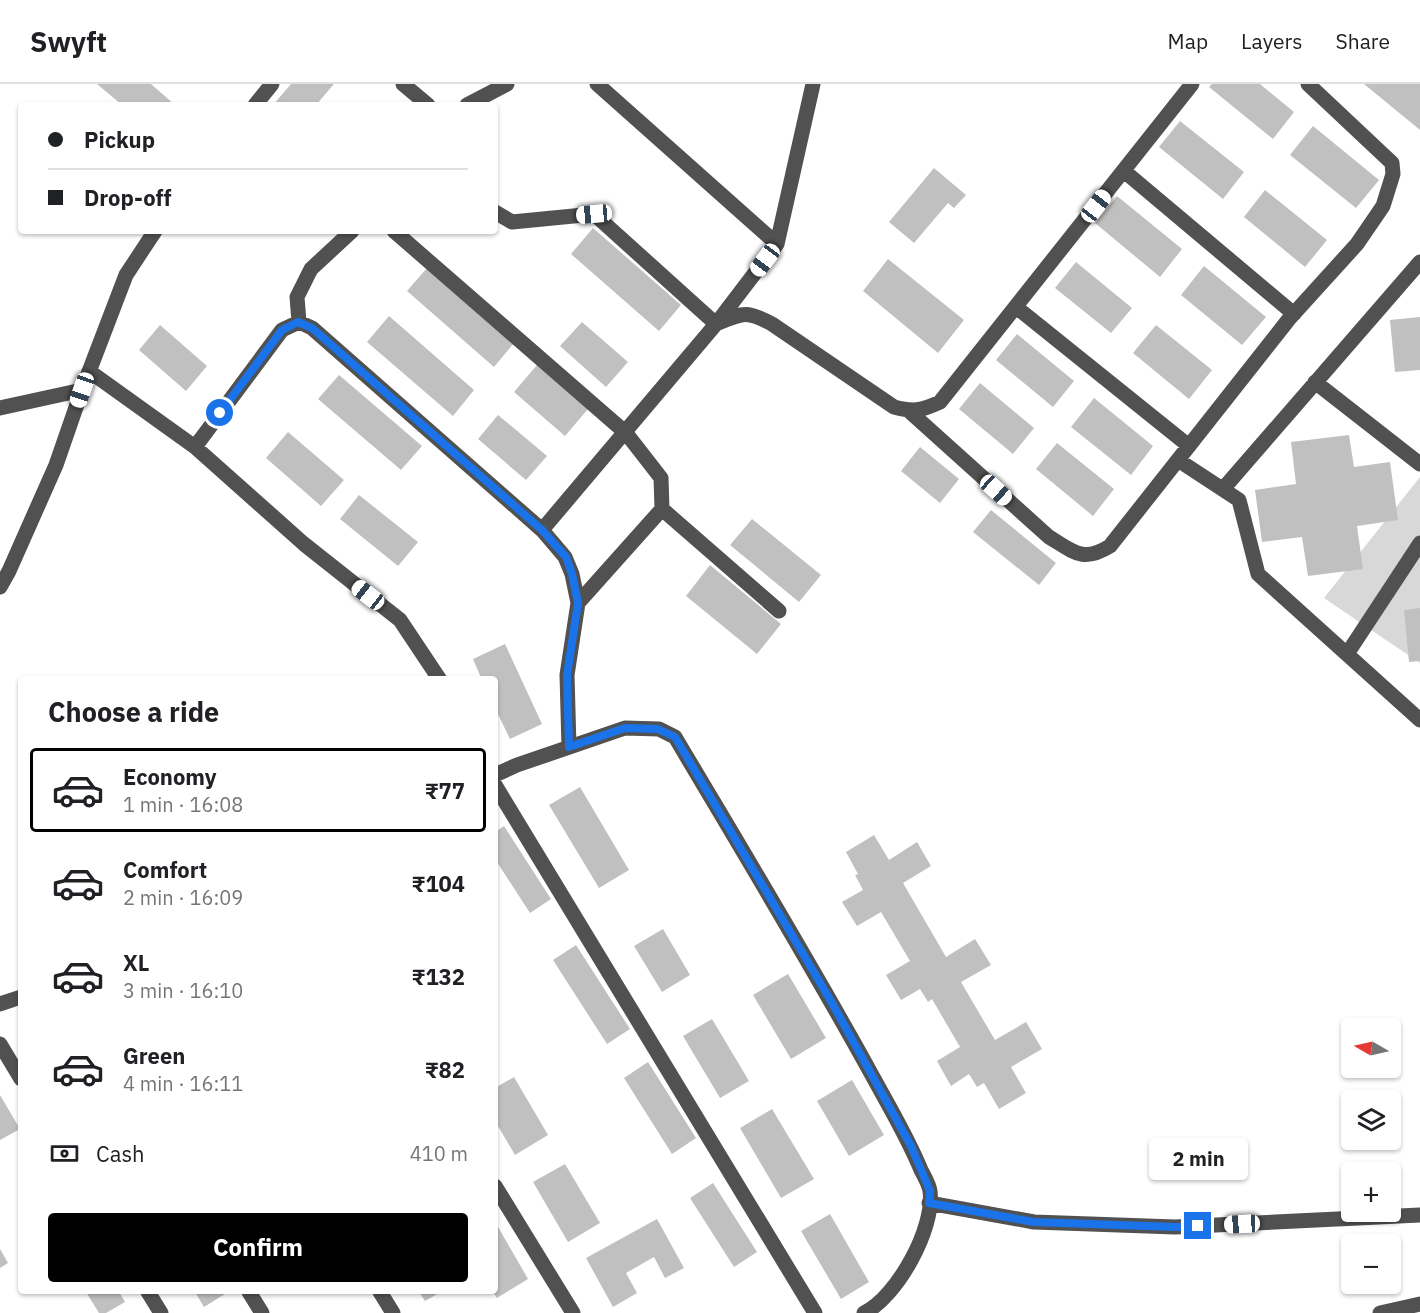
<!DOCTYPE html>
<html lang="en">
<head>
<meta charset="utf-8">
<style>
  body { margin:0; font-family:"IBM Plex Sans",sans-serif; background:#f2f2f2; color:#202124; height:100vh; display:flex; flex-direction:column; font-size:22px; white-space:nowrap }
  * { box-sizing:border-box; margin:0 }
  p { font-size:20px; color:#757577 }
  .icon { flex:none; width:33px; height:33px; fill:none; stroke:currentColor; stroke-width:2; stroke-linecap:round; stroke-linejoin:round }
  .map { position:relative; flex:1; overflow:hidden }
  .panel { position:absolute; left:18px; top:592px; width:480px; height:618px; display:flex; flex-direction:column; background:#fff; border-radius:6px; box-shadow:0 2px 4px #0004 }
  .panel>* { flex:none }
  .hud { position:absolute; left:18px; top:18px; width:480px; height:132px; border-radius:6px; box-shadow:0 2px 4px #0004; display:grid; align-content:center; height:132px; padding:0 30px; background:#fff }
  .needle { width:39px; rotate:279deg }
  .controls { position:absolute; left:1341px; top:934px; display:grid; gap:12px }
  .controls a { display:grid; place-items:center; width:60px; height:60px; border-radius:6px; background:#fff; box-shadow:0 2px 4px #0004; font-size:30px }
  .end { position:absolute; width:27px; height:27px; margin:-14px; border:8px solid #1a73e8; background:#fff; box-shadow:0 0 0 3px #fff }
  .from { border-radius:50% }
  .bubble { position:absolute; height:42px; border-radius:6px; background:#fff; box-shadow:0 2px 4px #0004; font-size:20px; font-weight:700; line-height:42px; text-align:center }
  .car { position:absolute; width:18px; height:36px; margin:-18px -9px; border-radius:8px; box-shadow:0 0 4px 2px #0007; background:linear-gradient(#fff 24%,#345 0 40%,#fff 0 76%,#345 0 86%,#fff 0) }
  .hud b { display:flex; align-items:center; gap:21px; height:57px; font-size:22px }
  .hud b+b { border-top:2px solid #e0e0e0 }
  .hud i { width:15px; height:15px; background:#202124 }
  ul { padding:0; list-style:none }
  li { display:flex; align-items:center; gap:18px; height:84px; margin:0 12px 9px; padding:0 18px; border:3px solid transparent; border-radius:6px }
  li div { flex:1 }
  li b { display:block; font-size:22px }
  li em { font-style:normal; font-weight:700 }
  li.current { border-color:#000 }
  li>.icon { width:54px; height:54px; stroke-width:1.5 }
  h2 { padding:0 30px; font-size:27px; line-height:72px }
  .pay { display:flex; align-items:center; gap:15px; height:66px; padding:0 30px; font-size:22px }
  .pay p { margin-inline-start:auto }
  .button { display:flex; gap:12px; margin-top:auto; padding:12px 30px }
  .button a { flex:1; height:69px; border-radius:6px; background:#000; color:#fff; font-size:24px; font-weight:700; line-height:69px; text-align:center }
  header { display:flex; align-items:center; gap:36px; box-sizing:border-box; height:84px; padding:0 30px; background:#fff; border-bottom:2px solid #e0e0e0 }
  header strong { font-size:28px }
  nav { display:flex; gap:33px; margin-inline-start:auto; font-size:21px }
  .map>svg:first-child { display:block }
  .green { fill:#d8d8d8 }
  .building { fill:#c0c0c0 }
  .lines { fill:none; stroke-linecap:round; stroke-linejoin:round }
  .minor { stroke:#515151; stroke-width:15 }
  .route { stroke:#1a73e8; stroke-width:8 }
</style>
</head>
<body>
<header>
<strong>Swyft</strong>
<nav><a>Map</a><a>Layers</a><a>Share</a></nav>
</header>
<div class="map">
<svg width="1420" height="1229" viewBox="0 0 1420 1229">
  <rect width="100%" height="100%" fill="#fff"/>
  <path class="green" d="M1420,393V579L1324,514Z"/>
  <path class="building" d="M97,0H151L175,21H122Z
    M291,0H334L316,21H273Z
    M1212,0H1260L1294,28L1273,55L1209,3Z
    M1364,0H1420V46Z
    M1180,37L1244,88L1223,115L1159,63Z
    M1313,42L1379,96L1356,124L1290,71Z
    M934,84L966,111L954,124L948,119L914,159L889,138Z
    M1265,106L1327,156L1305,183L1244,133Z
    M1117,112L1182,165L1160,193L1095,139Z
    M593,144L681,221L659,247L571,170Z
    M888,175L964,236L938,269L863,207Z
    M1076,178L1132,224L1111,249L1055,204Z
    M1204,182L1266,233L1242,261L1181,211Z
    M427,184L514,259L494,283L407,207Z
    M389,232L474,306L453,332L367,258Z
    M1420,233V286L1395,288L1390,236Z
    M582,238L628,278L606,303L560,262Z
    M160,241L207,282L186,307L139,266Z
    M1156,241L1212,286L1189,315L1133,269Z
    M1017,250L1074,297L1053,323L996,276Z
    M537,281L588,325L565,352L514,308Z
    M339,291L422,362L401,386L318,315Z
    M980,299L1034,344L1013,370L959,325Z
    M1094,314L1153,362L1131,391L1071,343Z
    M498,331L547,372L526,396L478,355Z
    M288,348L344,396L321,422L266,374Z
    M1349,351L1354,383L1390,378L1398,436L1357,442L1363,485L1308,492L1302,453L1262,458L1255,406L1296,400L1291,358Z
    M1057,359L1114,405L1093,432L1036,385Z
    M920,363L959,395L940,419L901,387Z
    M359,411L418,458L398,482L340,435Z
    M991,426L1056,479L1039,501L973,448Z
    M752,435L821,491L799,518L730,461Z
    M710,481L781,540L757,570L686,512Z
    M1420,524V577L1409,578L1404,526Z
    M505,560L542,640L510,655L495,624V596H482L473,575Z
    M580,703L629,786L599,804L549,721Z
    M504,742L551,815L530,829L495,775V748Z
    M874,751L889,776L917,758L931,782L903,799L946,873L975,855L991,881L961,898L995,956L1026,938L1042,965L1011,983L1026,1009L999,1025L984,999L977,1003L969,990L951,1002L937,977L960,963L932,915L928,918L920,905L901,916L886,891L910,877L881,828L857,842L842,818L863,806L855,791L858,790L846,768Z
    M663,845L690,891L662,908L634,862Z
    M576,861L630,945L607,960L553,876Z
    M788,890L826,954L791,975L753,911Z
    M712,935L749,997L720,1014L683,952Z
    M648,978L696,1054L672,1070L624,994Z
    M514,993L548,1051L515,1071L495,1037V1004Z
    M852,996L884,1051L849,1072L817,1017Z
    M0,1011L20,1045L0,1056Z
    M772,1025L814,1095L781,1114L740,1044Z
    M565,1080L600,1139L568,1158L533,1098Z
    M713,1099L757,1168L734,1183L690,1114Z
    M830,1130L869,1198L841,1215L801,1147Z
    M657,1135L684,1184L665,1194L654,1173L626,1189L637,1209L613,1223L586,1174Z
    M497,1141L528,1195L497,1214L493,1208H495V1142Z
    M0,1165L8,1179L0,1184Z
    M86,1208H119L125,1218L106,1229H99Z
    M195,1208H223L225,1210L204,1223Z
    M419,1208H441L425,1217Z"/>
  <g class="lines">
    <path class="minor" d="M403,0L428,21
      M255,21L272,0
      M467,21L507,0
      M1124,87L1294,230
      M495,128L512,138L594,130L716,240L777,160L597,0
      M394,147L626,349L661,394L662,425L578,519
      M777,160L813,0
      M1016,223L1189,362
      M299,238L297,213L311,185L352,147
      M89,287L195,363L304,460L400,536L440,596
      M1315,298L1420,380
      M0,324L82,306L126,191L155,147
      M909,327L1049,453C1074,468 1083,479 1110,462L1289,235L1357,160L1383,122L1393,90L1392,79L1308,0
      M195,363L282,246L299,238L312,244L542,446L565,473L572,490L578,519L567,591L569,663
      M1178,376L1239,416L1258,490L1420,636
      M1223,405L1420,178
      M662,425L779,527
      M542,446L716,240C743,229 746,226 772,240L894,323C913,328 921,327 940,318L1192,0
      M0,503L9,487L56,381L82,306
      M1347,570L1420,459
      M495,691L517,681L625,644L659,645L675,653C742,766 810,878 873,993C890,1024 908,1054 921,1086C924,1092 929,1100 930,1107C935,1144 897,1213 864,1229
      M495,701L815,1229
      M0,920L21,913
      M0,960L21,995
      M495,1102L573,1229
      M929,1119L1034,1138L1175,1143L1420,1131
      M148,1208L161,1229
      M249,1208L262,1229
      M380,1208L393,1229
      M1380,1229L1420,1220"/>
  </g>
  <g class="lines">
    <path class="route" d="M220,329L282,246L298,238L312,244L542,446L566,473L572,490L578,519L567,591L569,663L625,644L658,645L675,653L832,919L911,1062L930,1107L929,1119L1034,1138L1175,1143L1198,1142"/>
  </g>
</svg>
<div class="controls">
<a><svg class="needle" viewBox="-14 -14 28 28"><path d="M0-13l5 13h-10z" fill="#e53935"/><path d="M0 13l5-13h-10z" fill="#757577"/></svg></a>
<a><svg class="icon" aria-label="layers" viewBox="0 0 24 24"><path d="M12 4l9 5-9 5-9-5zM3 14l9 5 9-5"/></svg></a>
<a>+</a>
<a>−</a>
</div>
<i class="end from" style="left:220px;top:329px"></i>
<i class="end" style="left:1198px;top:1142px"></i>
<div class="bubble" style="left:1149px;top:1054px;width:99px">2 min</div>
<i class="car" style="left:1096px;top:122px;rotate:38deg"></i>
<i class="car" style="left:594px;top:130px;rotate:265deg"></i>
<i class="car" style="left:765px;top:176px;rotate:217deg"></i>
<i class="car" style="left:82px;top:306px;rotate:199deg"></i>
<i class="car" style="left:996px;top:406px;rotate:132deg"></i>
<i class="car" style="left:368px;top:511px;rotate:308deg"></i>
<i class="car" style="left:1242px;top:1140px;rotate:267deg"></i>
<div class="hud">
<b><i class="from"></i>Pickup</b>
<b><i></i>Drop-off</b>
</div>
<section class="panel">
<h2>Choose a ride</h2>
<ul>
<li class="current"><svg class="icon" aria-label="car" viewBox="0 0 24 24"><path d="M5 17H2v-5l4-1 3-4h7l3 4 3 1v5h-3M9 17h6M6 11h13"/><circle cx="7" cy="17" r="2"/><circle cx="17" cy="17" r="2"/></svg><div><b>Economy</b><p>1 min · 16:08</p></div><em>₹77</em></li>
<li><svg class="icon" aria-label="car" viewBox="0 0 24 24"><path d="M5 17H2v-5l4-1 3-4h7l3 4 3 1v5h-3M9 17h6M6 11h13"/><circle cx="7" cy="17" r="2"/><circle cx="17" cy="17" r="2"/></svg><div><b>Comfort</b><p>2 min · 16:09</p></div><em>₹104</em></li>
<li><svg class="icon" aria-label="car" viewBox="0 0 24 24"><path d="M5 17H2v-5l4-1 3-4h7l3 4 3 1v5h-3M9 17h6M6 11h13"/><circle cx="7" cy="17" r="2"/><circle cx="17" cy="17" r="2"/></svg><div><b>XL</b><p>3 min · 16:10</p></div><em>₹132</em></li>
<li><svg class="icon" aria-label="car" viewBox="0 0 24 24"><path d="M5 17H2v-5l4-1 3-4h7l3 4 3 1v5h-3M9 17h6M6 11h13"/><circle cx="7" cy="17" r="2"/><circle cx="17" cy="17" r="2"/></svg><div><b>Green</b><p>4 min · 16:11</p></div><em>₹82</em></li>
</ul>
<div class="pay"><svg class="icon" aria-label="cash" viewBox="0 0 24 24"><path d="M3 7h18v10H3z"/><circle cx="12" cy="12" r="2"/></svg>Cash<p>410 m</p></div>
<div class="button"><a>Confirm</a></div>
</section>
</div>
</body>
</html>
